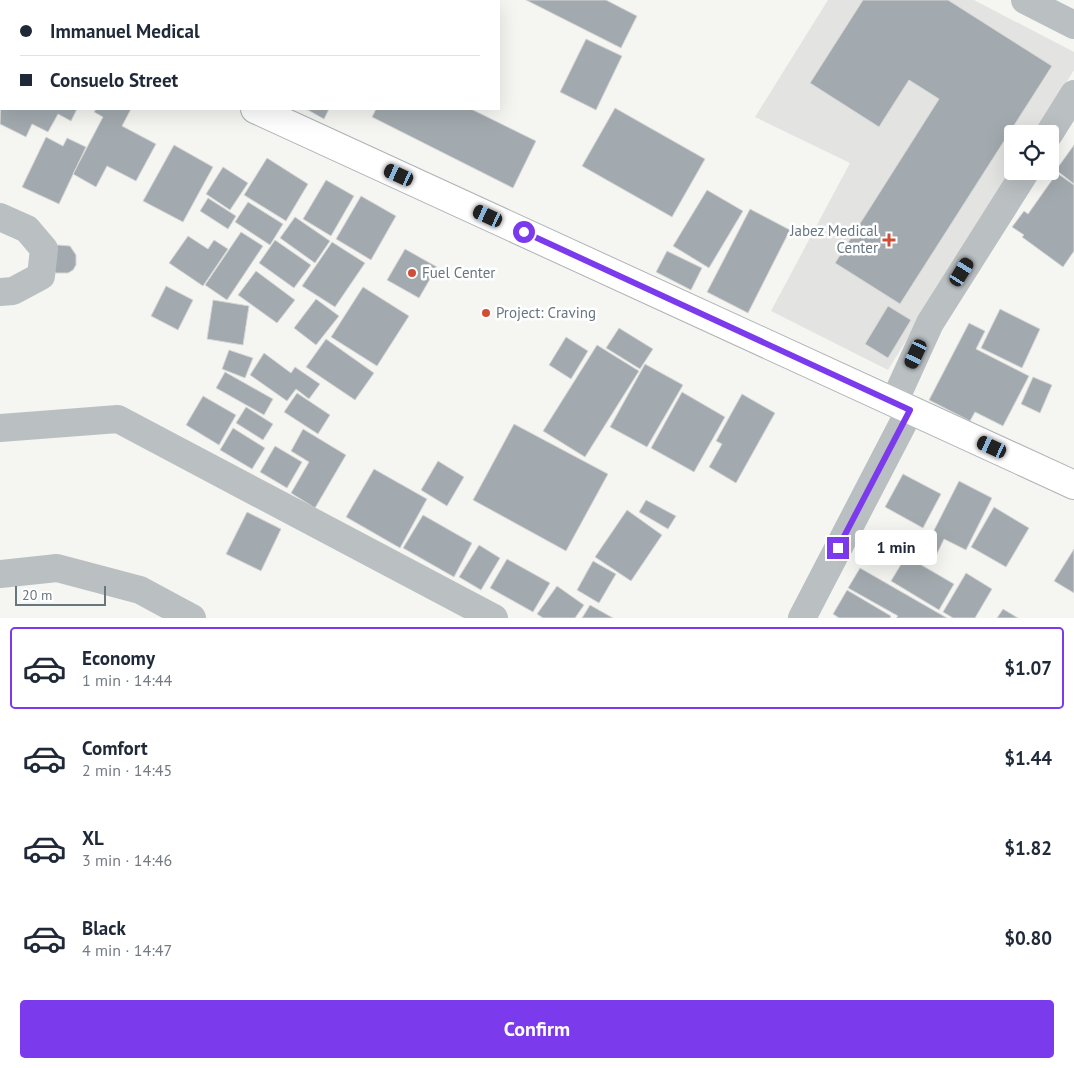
<!DOCTYPE html>
<html lang="en">
<head>
<meta charset="utf-8">
<style>
  body { margin:0; font-family:"PT Sans",sans-serif; background:#f6f6f7; color:#1f2937; height:100vh; display:flex; flex-direction:column; font-size:19px; white-space:nowrap }
  * { box-sizing:border-box; margin:0 }
  p { font-size:16px; color:#747a83 }
  .icon { flex:none; width:28px; height:28px; fill:none; stroke:currentColor; stroke-width:2; stroke-linecap:round; stroke-linejoin:round }
  .map { position:relative; height:618px; overflow:hidden }
  .details { display:flex; flex-direction:column; background:#fff; flex:1 }
  .details>* { flex:none }
  .hud { position:absolute; left:0px; top:0px; width:500px; height:110px; box-shadow:0 5px 20px #0002; display:grid; align-content:center; height:110px; padding:0 20px; background:#fff }
  .controls { position:absolute; left:1004px; top:125px; display:grid; gap:10px }
  .controls a { display:grid; place-items:center; width:55px; height:55px; border-radius:5px; background:#fff; box-shadow:0 5px 20px #0002; font-size:25px }
  .scale { position:absolute; left:15px; bottom:12px; width:91px; box-sizing:border-box; padding-left:5px; border:2px solid #677780; border-top:0; font-size:14px; line-height:18px; white-space:nowrap; color:#677780; -webkit-text-stroke:4px #fff; paint-order:stroke }
  .end { position:absolute; width:22px; height:22px; margin:-11px; border:6px solid #7c3aed; background:#fff; box-shadow:0 0 0 2px #fff }
  .from { border-radius:50% }
  .bubble { position:absolute; height:35px; border-radius:5px; background:#fff; box-shadow:0 5px 20px #0002; font-size:16px; font-weight:700; line-height:35px; text-align:center }
  .car { position:absolute; width:15px; height:30px; margin:-15px -8px; border-radius:6px; box-shadow:0 0 4px 1px #0007; background:linear-gradient(#222 24%,#8ab4d8 0 40%,#222 0 76%,#8ab4d8 0 86%,#222 0) }
  .hud b { display:flex; align-items:center; gap:18px; height:48px; font-size:19px }
  .hud b+b { border-top:1px solid #e0e1e3 }
  .hud i { width:12px; height:12px; background:#1f2937 }
  ul { padding:9px 0 0; list-style:none }
  li { display:flex; align-items:center; gap:15px; height:82px; margin:0 10px 8px; padding:0 10px; border:2px solid transparent; border-radius:5px }
  li div { flex:1 }
  li b { display:block; font-size:19px }
  li em { font-style:normal; font-weight:700 }
  li.on { border-color:#7c3aed }
  li>.icon { width:45px; height:45px; stroke-width:1.5 }
  .button { display:flex; gap:10px; margin-top:auto; padding:10px 20px }
  .button a { flex:1; height:58px; border-radius:5px; background:#7c3aed; color:#fff; font-size:20px; font-weight:700; line-height:58px; text-align:center }
  .map>svg:first-child { display:block }
  .built { fill:#e3e4e2 }
  .building { fill:#a2aaaf; stroke:#d6d6d5 }
  .lines { fill:none; stroke-linecap:round; stroke-linejoin:round }
  .primary-casing { stroke:#aeb4b6; stroke-width:30 }
  .minor { stroke:#babfc2; stroke-width:28 }
  .primary { stroke:#fff; stroke-width:28 }
  .route { stroke:#7c3aed; stroke-width:6 }
  .poi-dot { fill:#d04e37; stroke:#fff; stroke-width:2 }
  .labels { text-anchor:middle; stroke-width:5; stroke-linejoin:round; paint-order:stroke }
  .poi-label { font-size:15px; fill:#677780; stroke:#fff; text-anchor:start }
</style>
</head>
<body>
<div class="map">
<svg width="1074" height="618" viewBox="0 0 1074 618">
  <rect width="100%" height="100%" fill="#f5f5f2"/>
  <path class="built" d="M828,0H974L1074,52V70L1034,134H1012V169L888,370L771,311L850,163L755,117Z"/>
  <path class="building" d="M122,0H179L182,1H121Z
    M526,0H606L637,16L621,48Z
    M863,0H948L1052,66L900,304L835,263L939,99L909,80L879,127L810,83Z
    M586,39L622,56L596,110L560,92Z
    M1,99V109H77L71,121L58,114L48,132L32,124L26,137L0,124Z
    M615,108L705,159L672,217L582,166Z
    M96,109H131L122,126L156,144L136,181L107,166L96,187L73,174L103,117L94,112Z
    M306,109H329L324,119Z
    M376,109H471L536,141L513,188L372,117Z
    M46,137L63,146L67,138L86,147L59,204L22,187Z
    M174,145L213,167L183,222L143,201Z
    M1074,145V184L1056,170Z
    M267,158L308,184L286,221L244,195Z
    M223,167L248,183L230,210L206,194Z
    M1057,173L1074,185V251L1063,267L1022,237L1024,235L1012,227L1024,211L1028,214Z
    M326,180L354,196L331,236L303,219Z
    M707,190L743,211L709,268L673,246Z
    M361,196L396,216L371,260L336,239Z
    M208,198L236,216L228,229L200,211Z
    M248,202L283,224L270,245L235,222Z
    M750,209L790,230L748,313L707,292Z
    M295,217L330,241L315,263L280,238Z
    M241,232L263,246L227,300L205,285Z
    M188,236L208,249L214,240L228,249L203,286L169,263Z
    M275,240L311,265L294,288L259,263Z
    M332,242L365,263L335,307L302,286Z
    M58,245L70,246L76,255V265L73,270L68,273H56L51,270L53,248Z
    M405,249L437,267L419,298L387,280Z
    M667,251L702,268L691,290L656,272Z
    M256,271L295,300L277,323L238,295Z
    M166,286L193,300L178,330L151,316Z
    M363,287L409,316L377,366L331,337Z
    M316,299L339,316L316,345L294,328Z
    M213,300L249,306L243,345L207,339Z
    M888,306L911,320L888,358L865,344Z
    M1000,309L1040,329L1022,368L981,348Z
    M969,323L985,331L976,349L1029,376L1003,426L975,412L970,421L929,400Z
    M619,328L653,349L640,369L606,348Z
    M566,337L588,351L571,379L549,365Z
    M326,339L374,373L355,400L306,367Z
    M597,345L639,371L585,457L543,431Z
    M229,350L253,358L245,378L222,369Z
    M264,353L291,373L295,367L320,384L309,399L296,389L287,401L250,375Z
    M645,364L683,385L647,447L610,427Z
    M225,372L273,399L264,415L216,388Z
    M1033,377L1052,385L1040,413L1021,404Z
    M682,392L725,417L694,472L651,448Z
    M297,393L330,415L318,434L284,412Z
    M742,394L775,413L736,483L709,467L722,444L716,441Z
    M203,396L236,415L219,445L186,425Z
    M246,407L273,424L263,440L236,423Z
    M514,424L608,474L566,551L473,500Z
    M233,428L265,448L252,469L220,450Z
    M303,429L346,455L315,508L291,493L309,462L291,451Z
    M275,446L302,462L287,488L260,472Z
    M438,461L464,477L447,506L421,490Z
    M374,469L427,499L400,548L346,517Z
    M903,474L941,494L923,528L885,507Z
    M959,481L992,498L966,550L944,539L934,560L922,554Z
    M646,500L676,516L668,529L639,512Z
    M994,507L1029,528L1006,567L971,547Z
    M627,510L662,535L631,581L595,557Z
    M247,512L281,529L261,571L226,554Z
    M423,515L472,543L454,577L403,548Z
    M479,545L500,558L481,590L459,577Z
    M1074,549V593L1054,581Z
    M906,556L954,584L939,610L891,581Z
    M507,559L550,583L533,612L490,588Z
    M593,561L616,574L599,603L577,590Z
    M860,568L947,618H896L898,616L848,588Z
    M966,573L992,589L975,618H953L943,612Z
    M557,586L584,605L575,618H543L537,614Z
    M847,590L891,616L890,618H839L833,614Z
    M590,605L613,618H582Z
    M1003,609L1018,618H997Z"/>
  <g class="lines">
    <g class="primary-casing">
      <path id="primary" d="M18,0L21,1
        M255,109L1074,485"/>
    </g>
    <path class="minor" d="M1025,0L1074,25
      M1049,134L1074,94
      M0,217L27,229L44,249L41,276L13,291L0,292
      M894,402L930,323L1026,171
      M0,428L118,419L494,618
      M0,574L57,568L140,590L192,618
      M802,618L910,410"/>
    <use href="#primary" class="primary"/>
  </g>
  <g class="lines">
    <path class="route" d="M524,232L910,410L838,548"/>
  </g>
  <g class="poi-dot">
    <path d="M886.5 232.5h5v5h5v5h-5v5h-5v-5h-5v-5h5z"/>
    <circle cx="412" cy="273" r="5"/>
    <circle cx="486" cy="313" r="5"/>
  </g>
  <g class="labels">
    <g class="poi-label">
      <text x="878" y="236" text-anchor="end">Jabez Medical<tspan x="878" dy="17">Center</tspan></text>
      <text x="422" y="278">Fuel Center</text>
      <text x="496" y="318">Project: Craving</text>
    </g>
  </g>
</svg>
<div class="controls">
<a><svg class="icon" aria-label="locate" viewBox="0 0 24 24"><circle cx="12" cy="12" r="6"/><path d="M12 2v4M12 18v4M2 12h4M18 12h4"/></svg></a>
</div>
<div class="scale">20 m</div>
<i class="end from" style="left:524px;top:232px"></i>
<i class="end" style="left:838px;top:548px"></i>
<div class="bubble" style="left:855px;top:530px;width:82px">1 min</div>
<i class="car" style="left:399px;top:175px;rotate:295deg"></i>
<i class="car" style="left:488px;top:216px;rotate:295deg"></i>
<i class="car" style="left:962px;top:272px;rotate:32deg"></i>
<i class="car" style="left:916px;top:354px;rotate:205deg"></i>
<i class="car" style="left:992px;top:447px;rotate:295deg"></i>
<div class="hud">
<b><i class="from"></i>Immanuel Medical</b>
<b><i></i>Consuelo Street</b>
</div>
</div>
<section class="details">
<ul>
<li class="on"><svg class="icon" aria-label="car" viewBox="0 0 24 24"><path d="M5 17H2v-5l4-1 3-4h7l3 4 3 1v5h-3M9 17h6M6 11h13"/><circle cx="7" cy="17" r="2"/><circle cx="17" cy="17" r="2"/></svg><div><b>Economy</b><p>1 min · 14:44</p></div><em>$1.07</em></li>
<li><svg class="icon" aria-label="car" viewBox="0 0 24 24"><path d="M5 17H2v-5l4-1 3-4h7l3 4 3 1v5h-3M9 17h6M6 11h13"/><circle cx="7" cy="17" r="2"/><circle cx="17" cy="17" r="2"/></svg><div><b>Comfort</b><p>2 min · 14:45</p></div><em>$1.44</em></li>
<li><svg class="icon" aria-label="car" viewBox="0 0 24 24"><path d="M5 17H2v-5l4-1 3-4h7l3 4 3 1v5h-3M9 17h6M6 11h13"/><circle cx="7" cy="17" r="2"/><circle cx="17" cy="17" r="2"/></svg><div><b>XL</b><p>3 min · 14:46</p></div><em>$1.82</em></li>
<li><svg class="icon" aria-label="car" viewBox="0 0 24 24"><path d="M5 17H2v-5l4-1 3-4h7l3 4 3 1v5h-3M9 17h6M6 11h13"/><circle cx="7" cy="17" r="2"/><circle cx="17" cy="17" r="2"/></svg><div><b>Black</b><p>4 min · 14:47</p></div><em>$0.80</em></li>
</ul>
<div class="button"><a>Confirm</a></div>
</section>
</body>
</html>
